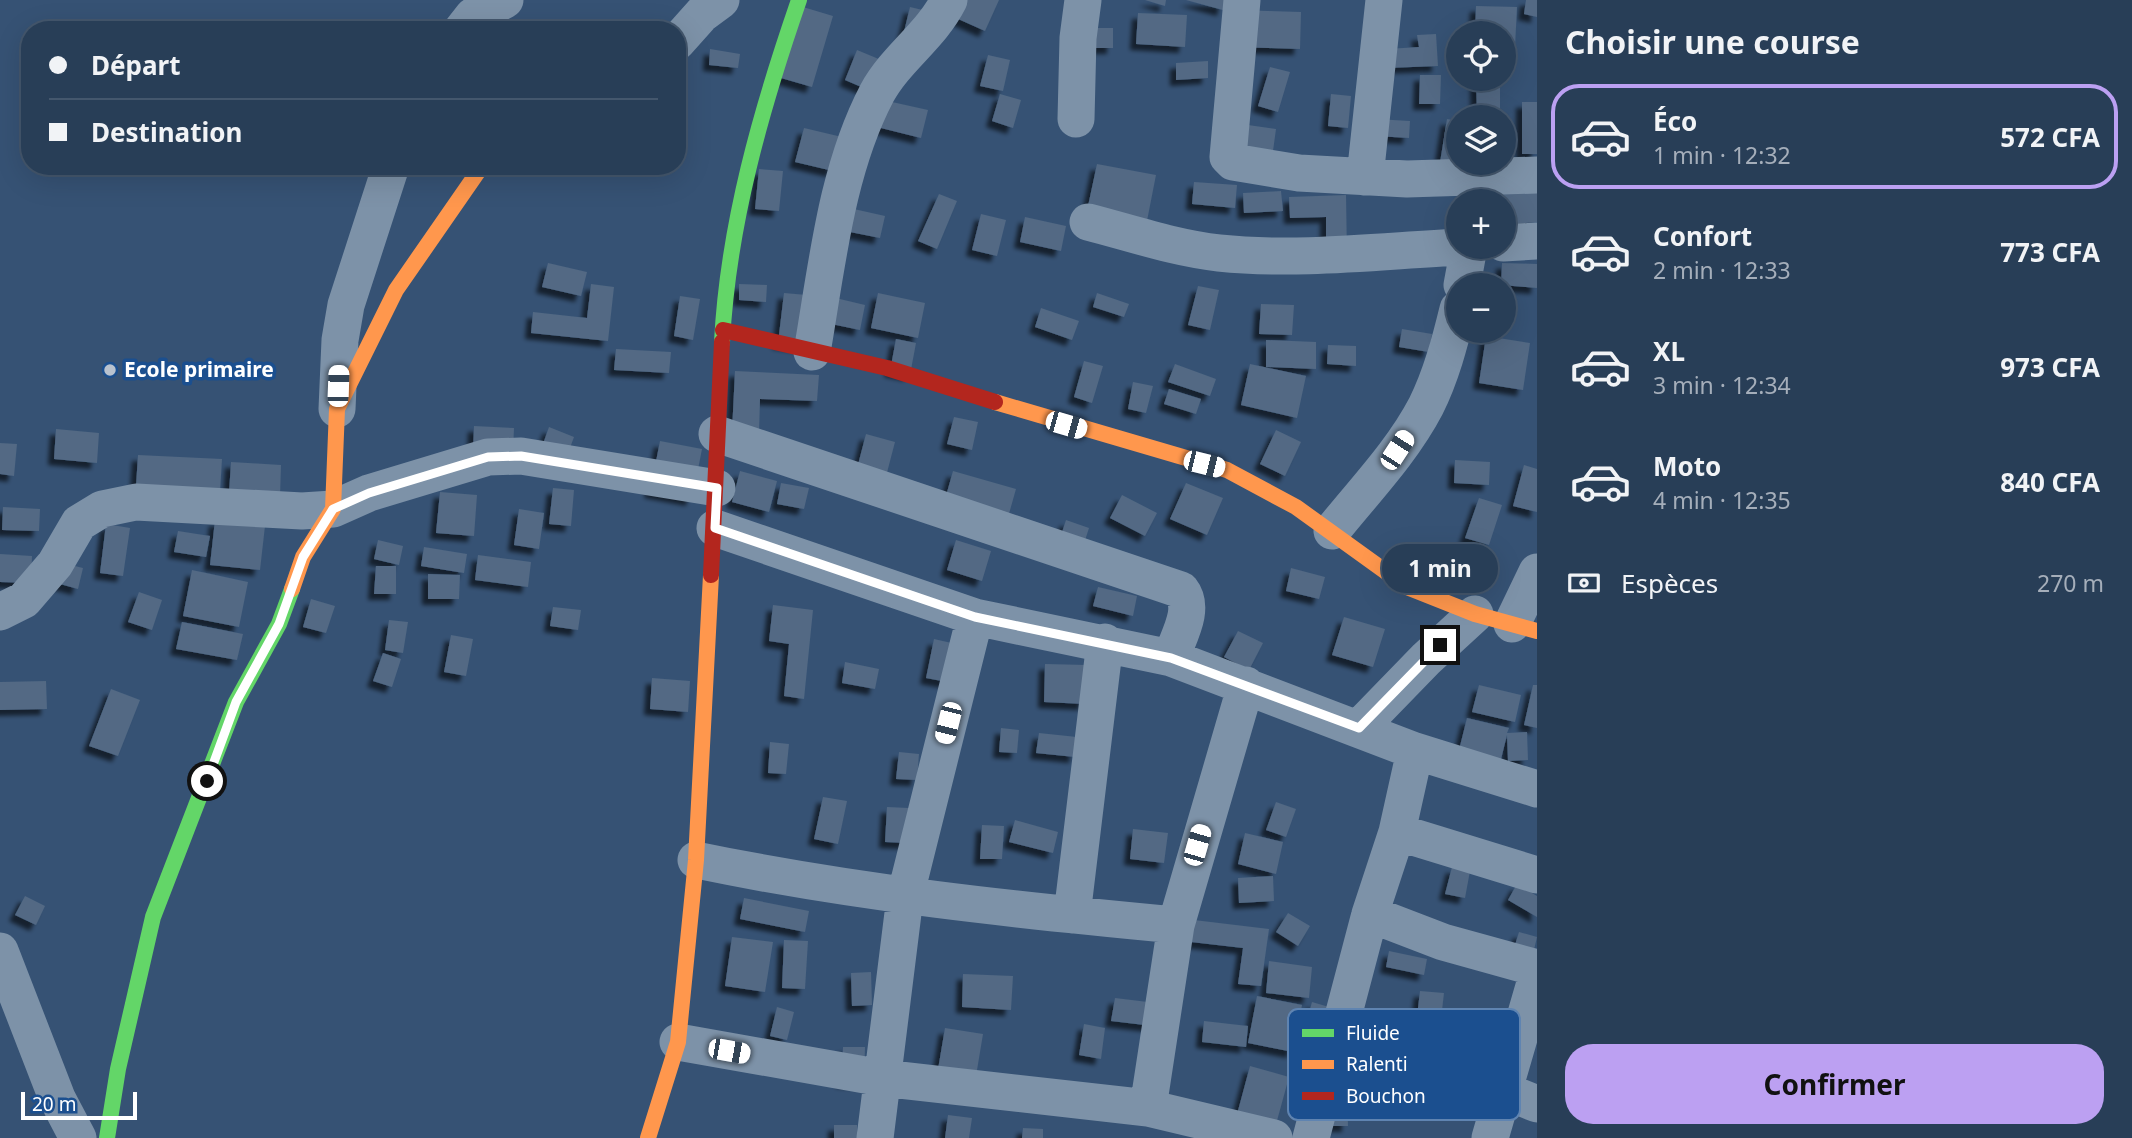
<!DOCTYPE html>
<html lang="fr">
<head>
<meta charset="utf-8">
<style>
  body { margin:0; font-family:"Noto Sans",sans-serif; background:#344961; color:#f1f3f6; height:100vh; display:flex; flex-direction:column; font-size:26px; white-space:nowrap }
  * { box-sizing:border-box; margin:0 }
  p { font-size:23px; color:#a5aeba }
  .icon { flex:none; width:38px; height:38px; fill:none; stroke:currentColor; stroke-width:2; stroke-linecap:round; stroke-linejoin:round }
  .map { position:relative; flex:1; overflow:hidden }
  .panel { display:flex; flex-direction:column; background:#283e57; width:595px }
  .panel>* { flex:none }
  .guide { position:absolute; left:21px; top:21px; width:665px; height:154px; border-radius:28px; box-shadow:0 7px 28px #0002,0 0 0 2px #44576d; display:grid; align-content:center; height:154px; padding:0 28px; background:#283e57 }
  .controls { position:absolute; left:1446px; top:21px; display:grid; gap:14px }
  .controls a { display:grid; place-items:center; width:70px; height:70px; border-radius:50%; background:#283e57; box-shadow:0 7px 28px #0002,0 0 0 2px #44576d; font-size:35px }
  .scale { position:absolute; left:21px; bottom:18px; width:116px; box-sizing:border-box; padding-left:7px; border:4px solid #fff; border-top:0; font-size:19px; line-height:24px; white-space:nowrap; color:#fff; -webkit-text-stroke:5px #1b4f8f; paint-order:stroke }
  .end { position:absolute; width:32px; height:32px; margin:-16px; border:9px solid #fff; background:#111; box-shadow:0 0 0 4px #111 }
  .from { border-radius:50% }
  .bubble { position:absolute; height:49px; border-radius:24px; background:#283e57; box-shadow:0 7px 28px #0002,0 0 0 2px #44576d; font-size:23px; font-weight:700; line-height:49px; text-align:center }
  .car { position:absolute; width:21px; height:42px; margin:-21px -10px; border-radius:9px; box-shadow:0 0 5px 2px #0007; background:linear-gradient(#fff 24%,#345 0 40%,#fff 0 76%,#345 0 86%,#fff 0) }
  .guide b { display:flex; align-items:center; gap:24px; height:66px; font-size:26px }
  .guide b+b { border-top:2px solid #44576d }
  .guide i { width:18px; height:18px; background:#f1f3f6 }
  ul { padding:0; list-style:none }
  li { display:flex; align-items:center; gap:21px; height:105px; margin:0 14px 10px; padding:0 14px; border:4px solid transparent; border-radius:28px }
  li div { flex:1 }
  li b { display:block; font-size:26px }
  li em { font-style:normal; font-weight:700 }
  li.selected { border-color:#bca0f2 }
  li>.icon { width:63px; height:63px; stroke-width:1.5 }
  h2 { padding:0 28px; font-size:32px; line-height:84px }
  .pay { display:flex; align-items:center; gap:18px; height:77px; padding:0 28px; font-size:26px }
  .pay p { margin-inline-start:auto }
  .primary-button { display:flex; gap:14px; margin-top:auto; padding:14px 28px }
  .primary-button a { flex:1; height:80px; border-radius:28px; background:#bca0f2; color:#111; font-size:28px; font-weight:700; line-height:80px; text-align:center }
  main { display:flex; flex:1; min-height:0 }
  .map>svg:first-child { display:block }
  .building { fill:#526984; filter:url(#shadow) }
  .lines { fill:none; stroke-linecap:round; stroke-linejoin:round }
  .street { stroke:#7d92a8; stroke-width:37 }
  .fast { stroke:#63d668; stroke-width:16 }
  .slow { stroke:#ff974d; stroke-width:16 }
  .jam { stroke:#b3261e; stroke-width:16 }
  .route { stroke:#fff; stroke-width:9 }
  .poi-dot { fill:#b9c2ce; stroke:#1b4f8f; stroke-width:2.5 }
  .labels { text-anchor:middle; stroke-width:7; stroke-linejoin:round; paint-order:stroke }
  .poi-label { font-size:21px; font-weight:bold; fill:#fff; stroke:#1b4f8f; text-anchor:start }
  .key { fill:#1b4f8f; stroke:#5f84b1; stroke-width:2 }
  .key-label { font-size:19px; fill:#fff }
</style>
</head>
<body>
<main>
<div class="map">
<svg width="1537" height="1138" viewBox="0 0 1537 1138">
  <defs>
    <filter id="shadow"><feDropShadow dx="-6" dy="6" stdDeviation="2" flood-color="#0009"/></filter>
  </defs>
  <rect width="100%" height="100%" fill="#365274"/>
  <path class="building" d="M953,0H999L985,31L947,14Z
    M1145,0H1166L1165,6Z
    M1186,0H1225L1223,10Z
    M1526,0H1537V17L1524,14Z
    M1476,6L1517,7L1515,47H1503V33H1475Z
    M803,7L833,16L812,87L781,78Z
    M910,7L931,12L901,44Z
    M1234,10L1301,12L1300,49L1233,47Z
    M1138,13L1187,15L1185,47L1136,44Z
    M538,27H568V30H538Z
    M1084,28H1113V48H1084Z
    M1436,34L1438,66L1387,68V49L1419,47L1417,35Z
    M710,49L740,54L738,68L709,65Z
    M857,50L886,62L873,92L845,80Z
    M988,55L1010,60L1003,91L980,86Z
    M1208,61V78L1176,80V63Z
    M1270,67L1290,72L1278,112L1258,106Z
    M1420,75H1441L1440,104H1419Z
    M1476,79H1500V117H1477Z
    M1000,94L1021,100L1013,128L992,121Z
    M1331,94L1351,96L1348,128L1328,126Z
    M883,100L928,110L921,138L877,127Z
    M1522,102H1537V154H1522Z
    M1376,119L1410,121L1409,138L1376,136Z
    M1447,119L1458,121V163L1437,181Z
    M1241,124L1276,129L1273,151L1238,146Z
    M804,128L842,137L833,171L795,162Z
    M1097,164L1156,175L1145,231L1085,220Z
    M759,169L783,171L779,211L755,209Z
    M1194,182L1237,185L1235,208L1192,204Z
    M1537,190V222L1504,225L1502,194Z
    M1281,191L1283,211L1244,213L1243,193Z
    M939,194L957,201L937,249L918,241Z
    M1346,195L1347,255L1326,256V217L1290,218L1289,197Z
    M1499,197V201H1467V199Z
    M845,207L885,216L880,238L840,230Z
    M981,214L1006,220L997,256L972,250Z
    M1025,217L1066,226L1061,251L1020,242Z
    M548,263L587,272L581,296L542,287Z
    M1502,263L1537,264V288L1501,285Z
    M591,284L614,287L608,341L531,333L533,312L587,318Z
    M739,284L767,285L766,302L739,300Z
    M1198,286L1219,290L1210,330L1188,325Z
    M784,293L807,295L801,346L778,343Z
    M878,293L925,303L918,338L871,328Z
    M1097,293L1129,304L1124,317L1093,307Z
    M823,295L865,305L860,330L817,321Z
    M680,296L700,299L693,340L674,336Z
    M1261,304L1294,305L1292,335L1259,334Z
    M1041,308L1079,321L1072,340L1035,327Z
    M1402,329L1432,334L1429,352L1399,347Z
    M1486,336L1530,343L1523,390L1479,383Z
    M896,339L916,343L910,375L890,371Z
    M1266,340L1316,342V369L1266,367Z
    M1328,345L1356,346V366L1327,364Z
    M616,349L671,352L669,373L614,370Z
    M1084,361L1103,366L1092,403L1074,397Z
    M1175,364L1216,379L1210,396L1168,382Z
    M1250,364L1306,376L1297,418L1241,405Z
    M735,371L819,375L817,401L760,399L759,434L732,432Z
    M1133,382L1153,386L1146,413L1128,409Z
    M1169,389L1201,399L1196,414L1164,404Z
    M954,417L978,422L972,450L947,444Z
    M474,426L514,428L513,451L473,450Z
    M549,427L574,437L563,467L538,458Z
    M56,429L99,433L97,463L54,459Z
    M1276,430L1301,442L1285,476L1260,464Z
    M866,434L895,442L884,484L855,476Z
    M660,441L702,449L692,500L650,492Z
    M0,443L17,444L14,476L0,474Z
    M138,455L222,459L220,491L136,486Z
    M1455,460L1490,462L1489,485L1454,483Z
    M231,462L281,465L280,497L229,493Z
    M1524,465L1537,469V512L1513,506Z
    M740,471L777,481L769,512L732,502Z
    M953,471L1016,489L1003,535L940,517Z
    M781,483L809,488L804,509L777,504Z
    M1186,483L1223,498L1207,535L1170,519Z
    M553,488L574,490L571,526L549,524Z
    M440,492L477,495L474,536L436,533Z
    M1122,495L1157,513L1145,536L1110,518Z
    M1479,498L1502,505L1489,545L1465,538Z
    M3,507L40,509L39,531L2,530Z
    M519,509L544,513L539,549L514,545Z
    M215,520L265,526L260,570L210,565Z
    M1066,520L1089,528L1078,562L1055,554Z
    M106,524L130,528L123,576L100,573Z
    M178,531L210,536L206,557L174,552Z
    M378,540L403,546L399,565L374,559Z
    M956,540L991,551L982,581L947,570Z
    M424,547L467,554L464,573L421,566Z
    M1455,551L1485,556L1481,582L1450,577Z
    M0,554L32,556L31,583L0,582Z
    M478,555L531,562L528,587L475,580Z
    M47,559L83,568L78,589L42,579Z
    M376,566H396V594H374Z
    M1291,568L1325,577L1319,599L1286,591Z
    M192,570L248,582L239,627L183,616Z
    M428,574L460,575L459,599H428Z
    M1098,587L1137,596L1133,616L1093,606Z
    M139,592L162,600L152,630L128,622Z
    M311,599L335,606L326,633L303,627Z
    M773,605L813,610L804,699L784,696L789,644L769,641Z
    M553,607L581,610L578,630L550,626Z
    M1344,617L1385,629L1373,667L1332,655Z
    M389,620L408,622L403,653L385,650Z
    M182,622L243,634L237,660L176,649Z
    M1238,631L1263,643L1249,670L1224,657Z
    M451,635L473,639L466,676L444,672Z
    M934,639L956,644L947,682L926,678Z
    M383,653L401,659L392,687L373,681Z
    M845,662L879,669L875,689L842,683Z
    M1045,664L1087,665L1085,704L1044,702Z
    M652,678L690,681L688,712L650,709Z
    M46,681L47,709L0,710V682Z
    M1479,685L1521,695L1515,722L1472,712Z
    M1533,685H1537V728L1524,725Z
    M111,689L140,700L118,756L89,746Z
    M1467,718L1509,728L1507,733L1527,732L1528,760L1508,761L1507,735L1499,767L1457,758Z
    M1001,728L1019,730L1017,753L999,752Z
    M1039,733L1077,737L1075,757L1036,753Z
    M770,742L789,744L786,774L768,773Z
    M899,752L919,754L917,780L896,779Z
    M823,797L847,801L838,844L814,839Z
    M1276,802L1296,809L1286,837L1266,830Z
    M887,807L909,808L907,843L885,842Z
    M1015,820L1058,832L1053,853L1009,842Z
    M982,825L1004,826L1002,859H980Z
    M1133,829L1168,833L1164,863L1130,859Z
    M1245,833L1283,842L1276,874L1238,864Z
    M1452,867L1470,871L1465,898L1445,894Z
    M1273,876L1274,901L1239,903L1238,878Z
    M1517,884L1537,896V917L1508,900Z
    M25,896L45,906L36,925L15,915Z
    M744,898L809,911L805,932L740,919Z
    M1288,913L1310,926L1298,946L1276,932Z
    M1194,920L1269,929L1261,986L1238,984L1243,948L1191,942Z
    M1519,932L1537,937L1530,967L1510,961Z
    M732,937L773,942L765,992L725,986Z
    M784,940L808,941L805,989L782,988Z
    M1389,951L1427,959L1424,975L1386,967Z
    M1269,961L1312,967L1309,998L1266,993Z
    M871,972L872,1005L852,1006L851,973Z
    M963,974L1013,976L1011,1010L962,1007Z
    M1420,991L1444,993L1440,1028L1416,1025Z
    M1257,996L1302,1005L1293,1052L1248,1043Z
    M1115,998L1156,1003L1153,1026L1111,1021Z
    M1312,1002L1329,1007L1319,1043L1302,1038Z
    M777,1007L794,1012L787,1040L770,1036Z
    M1204,1021L1248,1026L1246,1047L1202,1042Z
    M1084,1024L1105,1028L1101,1059L1079,1055Z
    M945,1028L983,1034L973,1094L935,1087Z
    M843,1047H865L864,1082H842Z
    M1250,1066L1289,1077L1275,1128L1236,1118Z
    M1347,1094L1348,1126H1326L1325,1095Z
    M948,1115L972,1118L969,1138H945Z
    M834,1125H857V1138H834Z
    M1023,1128L1043,1129V1138H1022Z"/>
  <g class="lines">
    <path class="street" d="M1242,0L1228,157L1233,162L1299,173L1407,179L1537,175
      M462,30L473,16L505,0
      M677,42L702,14L721,0
      M1076,119L1078,38L1083,0
      M1365,177L1384,0
      M1088,222C1131,233 1174,248 1219,253C1298,261 1380,251 1460,247
      M1503,243L1537,241
      M1462,285L1469,247
      M812,352C827,266 836,171 877,93C896,58 931,36 949,0
      M337,409L340,340L346,305L391,166
      M717,434L1181,590C1196,609 1178,637 1171,658
      M715,528L975,617L1171,658L1415,751L1537,789
      M1332,531C1364,491 1402,452 1426,406C1441,376 1450,342 1458,309
      M0,612L24,600L55,564L79,523L102,509L136,502L302,511L333,509L369,493L488,457L521,456L717,488
      M1512,624L1537,572
      M1359,728L1426,659L1475,614
      M1397,832L1537,875
      M696,860C855,893 1015,910 1176,925
      M1370,914L1443,942L1537,968
      M1072,915L1105,642
      M0,951L57,1098L78,1138
      M678,1042L882,1078L1148,1108L1274,1138
      M1503,1090L1537,1104
      M1148,1108L1176,925L1246,685
      M875,1138L905,897L975,617
      M1311,1138L1370,914L1397,832L1415,751
      M1490,1138L1537,976"/>
    <path class="fast" d="M722,342C728,225 761,110 799,0
      M107,1138L118,1069L153,917L236,702L279,624L292,589"/>
    <path class="slow" d="M995,402L1227,470L1296,507L1407,587L1475,614L1537,631
      M292,589L303,557L333,509L337,409L396,290L482,166
      M648,1138L678,1042L696,860L711,575"/>
    <path class="jam" d="M723,330L887,368L995,402
      M711,575L722,342"/>
  </g>
  <g class="lines">
    <path class="route" d="M207,781L236,702L279,624L303,557L333,509L369,493L488,457L521,456L717,488L715,528L975,617L1171,658L1359,728L1440,645"/>
  </g>
  <circle class="poi-dot" cx="110" cy="370" r="7"/>
  <g class="labels">
    <g class="poi-label">
      <text x="124" y="377">Ecole primaire</text>
    </g>
  </g>
  <rect x="1288" y="1009" width="232" height="111" rx="10" class="key"/>
  <rect x="1302" y="1029" width="32" height="8" fill="#63d668"/>
  <rect x="1302" y="1060" width="32" height="9" fill="#ff974d"/>
  <rect x="1302" y="1092" width="32" height="8" fill="#b3261e"/>
  <g class="key-label">
    <text x="1346" y="1040">Fluide</text>
    <text x="1346" y="1071">Ralenti</text>
    <text x="1346" y="1103">Bouchon</text>
  </g>
</svg>
<div class="controls">
<a><svg class="icon" aria-label="locate" viewBox="0 0 24 24"><circle cx="12" cy="12" r="6"/><path d="M12 2v4M12 18v4M2 12h4M18 12h4"/></svg></a>
<a><svg class="icon" aria-label="layers" viewBox="0 0 24 24"><path d="M12 4l9 5-9 5-9-5zM3 14l9 5 9-5"/></svg></a>
<a>+</a>
<a>−</a>
</div>
<div class="scale">20 m</div>
<i class="end from" style="left:207px;top:781px"></i>
<i class="end" style="left:1440px;top:645px"></i>
<div class="bubble" style="left:1382px;top:544px;width:116px">1 min</div>
<i class="car" style="left:338px;top:386px;rotate:2deg"></i>
<i class="car" style="left:1066px;top:425px;rotate:106deg"></i>
<i class="car" style="left:1397px;top:450px;rotate:33deg"></i>
<i class="car" style="left:1204px;top:464px;rotate:104deg"></i>
<i class="car" style="left:948px;top:723px;rotate:194deg"></i>
<i class="car" style="left:1197px;top:845px;rotate:16deg"></i>
<i class="car" style="left:729px;top:1051px;rotate:100deg"></i>
<div class="guide">
<b><i class="from"></i>Départ</b>
<b><i></i>Destination</b>
</div>
</div>
<section class="panel">
<h2>Choisir une course</h2>
<ul>
<li class="selected"><svg class="icon" aria-label="car" viewBox="0 0 24 24"><path d="M5 17H2v-5l4-1 3-4h7l3 4 3 1v5h-3M9 17h6M6 11h13"/><circle cx="7" cy="17" r="2"/><circle cx="17" cy="17" r="2"/></svg><div><b>Éco</b><p>1 min · 12:32</p></div><em>572 CFA</em></li>
<li><svg class="icon" aria-label="car" viewBox="0 0 24 24"><path d="M5 17H2v-5l4-1 3-4h7l3 4 3 1v5h-3M9 17h6M6 11h13"/><circle cx="7" cy="17" r="2"/><circle cx="17" cy="17" r="2"/></svg><div><b>Confort</b><p>2 min · 12:33</p></div><em>773 CFA</em></li>
<li><svg class="icon" aria-label="car" viewBox="0 0 24 24"><path d="M5 17H2v-5l4-1 3-4h7l3 4 3 1v5h-3M9 17h6M6 11h13"/><circle cx="7" cy="17" r="2"/><circle cx="17" cy="17" r="2"/></svg><div><b>XL</b><p>3 min · 12:34</p></div><em>973 CFA</em></li>
<li><svg class="icon" aria-label="car" viewBox="0 0 24 24"><path d="M5 17H2v-5l4-1 3-4h7l3 4 3 1v5h-3M9 17h6M6 11h13"/><circle cx="7" cy="17" r="2"/><circle cx="17" cy="17" r="2"/></svg><div><b>Moto</b><p>4 min · 12:35</p></div><em>840 CFA</em></li>
</ul>
<div class="pay"><svg class="icon" aria-label="cash" viewBox="0 0 24 24"><path d="M3 7h18v10H3z"/><circle cx="12" cy="12" r="2"/></svg>Espèces<p>270 m</p></div>
<div class="primary-button"><a>Confirmer</a></div>
</section>
</main>
</body>
</html>
